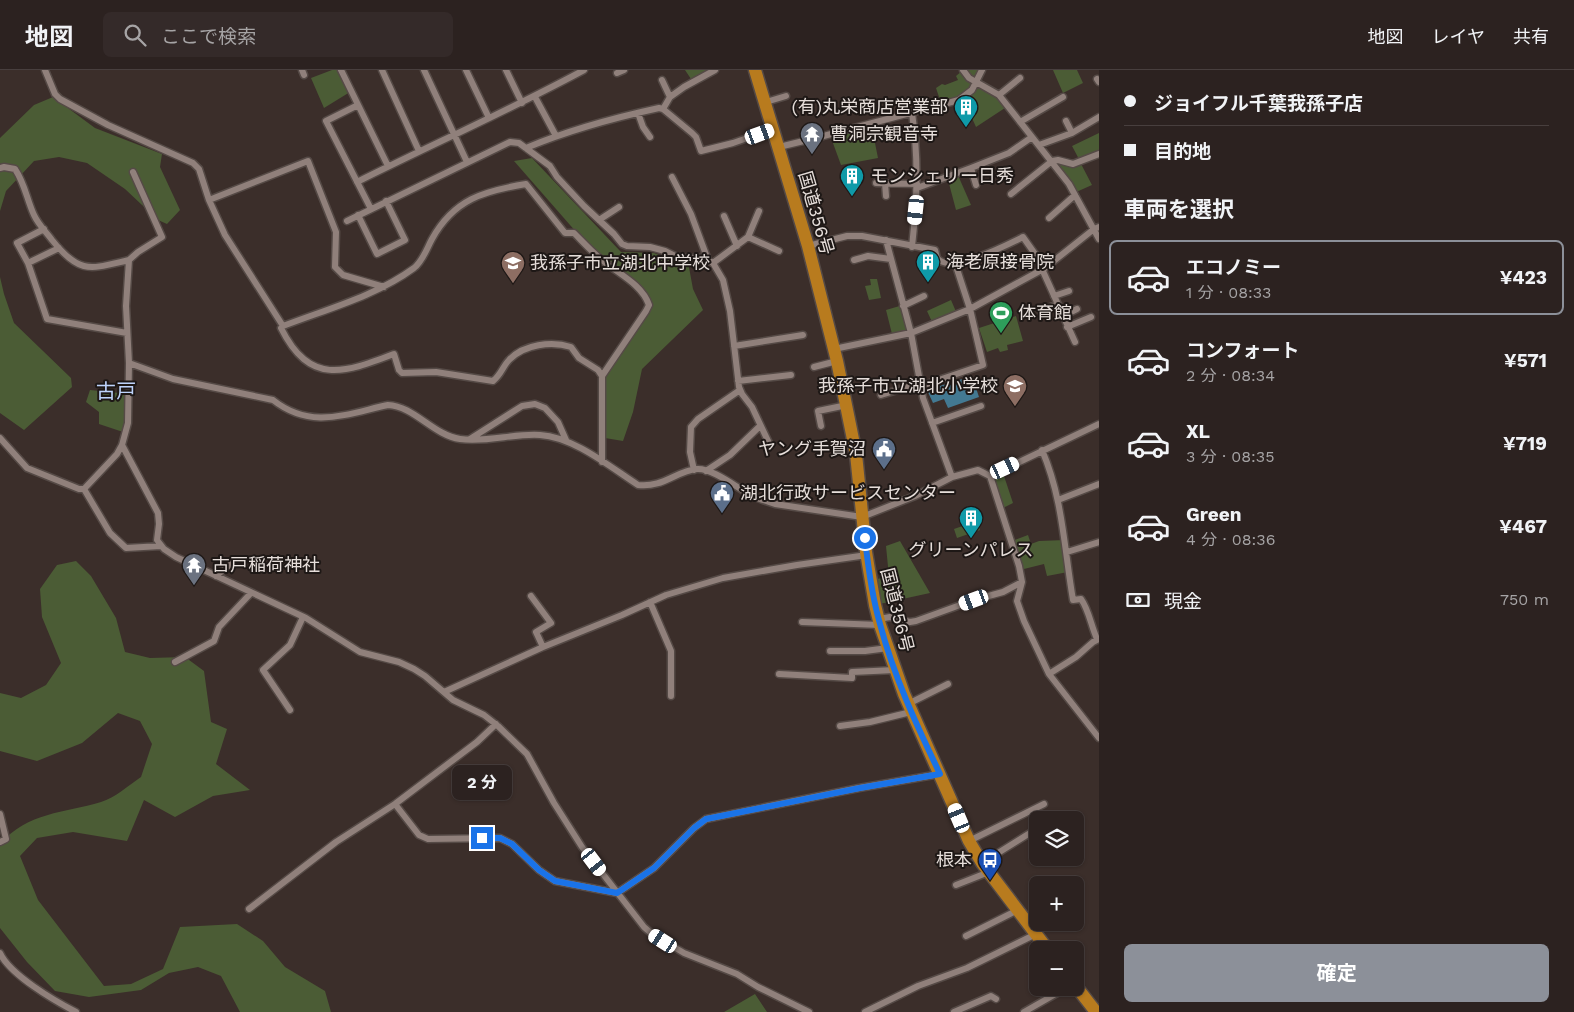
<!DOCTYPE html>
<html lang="ja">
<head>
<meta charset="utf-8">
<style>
  body { margin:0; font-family:"Work Sans","Noto Sans JP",sans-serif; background:#342a29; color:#f1f3f6; height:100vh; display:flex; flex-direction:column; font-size:19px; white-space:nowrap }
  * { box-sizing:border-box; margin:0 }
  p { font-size:16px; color:#a6a4a5 }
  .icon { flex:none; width:28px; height:28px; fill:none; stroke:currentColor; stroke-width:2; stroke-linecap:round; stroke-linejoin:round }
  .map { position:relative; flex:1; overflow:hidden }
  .sheet { display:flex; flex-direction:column; background:#2c2220; width:475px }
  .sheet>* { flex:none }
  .banner { display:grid; align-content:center; height:110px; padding:0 25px; background:#2c2220 }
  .fabs { position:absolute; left:1029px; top:741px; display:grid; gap:10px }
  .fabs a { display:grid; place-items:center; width:55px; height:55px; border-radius:8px; background:#2c2220; box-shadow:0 1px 4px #0004,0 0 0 1px #483f3e; font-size:25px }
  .end { position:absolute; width:22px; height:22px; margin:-11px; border:6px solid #1a73e8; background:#fff; box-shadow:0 0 0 2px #fff }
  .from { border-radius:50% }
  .bubble { position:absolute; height:35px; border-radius:8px; background:#2c2220; box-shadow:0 1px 4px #0004,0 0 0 1px #483f3e; font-size:16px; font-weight:700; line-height:35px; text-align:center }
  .car { position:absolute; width:15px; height:30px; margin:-15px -8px; border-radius:6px; box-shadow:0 0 4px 1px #0007; background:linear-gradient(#fff 24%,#345 0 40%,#fff 0 76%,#345 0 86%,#fff 0) }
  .banner b { display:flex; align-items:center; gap:18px; height:48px; font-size:19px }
  .banner b+b { border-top:1px solid #483f3e }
  .banner i { width:12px; height:12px; background:#f1f3f6 }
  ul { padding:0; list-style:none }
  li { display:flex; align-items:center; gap:15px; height:75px; margin:0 10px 8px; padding:0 15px; border:2px solid transparent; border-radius:8px }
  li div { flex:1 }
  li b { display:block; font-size:19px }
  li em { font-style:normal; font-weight:700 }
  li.current { border-color:#8c9099 }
  li>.icon { width:45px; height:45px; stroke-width:1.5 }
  h2 { padding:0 25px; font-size:22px; line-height:60px }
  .pay { display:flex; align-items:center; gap:12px; height:55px; padding:0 25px; font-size:19px }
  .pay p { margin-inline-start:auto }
  .button { display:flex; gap:10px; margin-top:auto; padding:10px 25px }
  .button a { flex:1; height:58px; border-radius:8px; background:#8c9099; color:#fff; font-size:20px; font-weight:700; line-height:58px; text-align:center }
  header { display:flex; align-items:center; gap:30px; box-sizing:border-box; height:70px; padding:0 25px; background:#2c2220; border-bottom:1px solid #483f3e }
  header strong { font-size:24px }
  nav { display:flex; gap:28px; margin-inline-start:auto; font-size:18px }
  .search { width:350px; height:45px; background:#342a29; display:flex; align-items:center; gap:12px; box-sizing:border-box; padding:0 18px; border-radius:8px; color:#a6a4a5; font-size:19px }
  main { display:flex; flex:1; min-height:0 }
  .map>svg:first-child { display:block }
  .green { fill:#4b5c35 }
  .water { fill:#437992 }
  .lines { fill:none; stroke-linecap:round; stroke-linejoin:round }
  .street-casing { stroke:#554a46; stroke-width:9 }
  .highway-casing { stroke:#554a46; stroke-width:15 }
  .street { stroke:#90807b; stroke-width:6 }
  .highway { stroke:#b87b1e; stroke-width:12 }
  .route { stroke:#1a73e8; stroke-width:6 }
  .labels { text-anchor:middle; stroke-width:4; stroke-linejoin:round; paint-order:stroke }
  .poi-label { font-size:18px; fill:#e6deda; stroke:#1e1816; text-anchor:start }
  .street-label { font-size:18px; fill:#e6deda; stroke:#1e1816 }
  .quarter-label { font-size:20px; fill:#bed3fb; stroke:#1e1816 }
</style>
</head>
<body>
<header>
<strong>地図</strong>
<div class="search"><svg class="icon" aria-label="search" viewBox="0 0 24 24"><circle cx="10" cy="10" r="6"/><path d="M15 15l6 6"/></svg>ここで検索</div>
<nav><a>地図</a><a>レイヤ</a><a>共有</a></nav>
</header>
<main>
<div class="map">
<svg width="1099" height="942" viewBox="0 0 1099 942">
  <rect width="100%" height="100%" fill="#3b2e2a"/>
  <path class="green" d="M332,0H339L350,22L324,38L311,8Z
    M685,0H715L693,12Z
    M963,0H982L976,12L994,21L1008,36L976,57L963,28L942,36L936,18L942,14L945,15L958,10L956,6Z
    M1053,0H1077L1083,13L1063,23Z
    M53,27L95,58L162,84L160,97L180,140L167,154L158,150L125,119L87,93L59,87L34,91L6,121L0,141V68L34,35Z
    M871,53L878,88L841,95L830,65Z
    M1099,63V84L1080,92L1092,115L1074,123L1052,91H1080L1072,76Z
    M532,88L621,182L654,183L671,190L688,192L693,219L703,240L642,299L633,342L623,371L605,368L606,301L647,237L644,224L584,171L514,91Z
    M957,103L971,135L956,140L947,106Z
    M0,207L4,224L14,253L71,308L72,317L24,360L0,343Z
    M870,209H877L881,228L869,230L865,216L871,215Z
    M951,230L957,244L933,254L927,241Z
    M903,235L911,263L892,264L886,240Z
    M1016,246L1023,271L1007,275L1008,280L1000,282L998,278L987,282L979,258Z
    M90,320L129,324L126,363L99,354V342L86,332Z
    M1002,400L1013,433L1001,439L990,406Z
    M977,451L980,460L957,468L954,459Z
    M1028,465L1031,474L1039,471L1065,470L1068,502L1047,506L1044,494L1020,500L1012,471Z
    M900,471L930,523L875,535L870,510L889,507L886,476Z
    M76,491L91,506L116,548L125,582L150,588L185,587L204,601L211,652L227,659L216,694L250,720L213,726L175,747L144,730L127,771L73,762L37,768L20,786L38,830L104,916L131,914L163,899L180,857L237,854L263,871L285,897L325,921L331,942H240L221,906L198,897L169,903L141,920L89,927L55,921L27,892L0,858V774C28,742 64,743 101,732C115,728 129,715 141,707L152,674L140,651L118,643L82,673L37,691L0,681V623L21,628L46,615L61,593L42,547L40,519L57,495Z
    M755,924L767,942H724Z"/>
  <path class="water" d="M972,306L979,327L948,338L944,329L933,333L927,320Z"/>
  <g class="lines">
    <g class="street-casing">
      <path id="street" d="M45,0L55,24L60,29L108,55L193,93L199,99L209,130L225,165L283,256C327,239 376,226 414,198C423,191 427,178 432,169C454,129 484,121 526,114L565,163H574C583,172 592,182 602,190C617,203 642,214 649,235L646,241L602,306
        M302,0L304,5
        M341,0L388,96
        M382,0L419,81
        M424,0L467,92
        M466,0L489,48
        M506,0L522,33
        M963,0L969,8L999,25L1069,114L1099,169
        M617,3L624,0
        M1097,9L1099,12
        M662,10L670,27
        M999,25L1020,8
        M535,27L556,66
        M766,32L786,26
        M358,35L326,51L371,139
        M663,39L670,27L684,17L715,0
        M638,43L643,57L650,67
        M1066,51L1072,63
        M1020,52L1063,27
        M1039,75L1072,63L1099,47
        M779,77L816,68L959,30L972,20L982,0
        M526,78C569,60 613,48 659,38L663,39L692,63L696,67L701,81L733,73L773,59
        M0,98L4,97L15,99C25,114 27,130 34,145C38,154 46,162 52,170C80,205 90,199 129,190L126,236L129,293L173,309L273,330C311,360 346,344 388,335C414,336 433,365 460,369C486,373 515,363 540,365C574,367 610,397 638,415C663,418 676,401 697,399C712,398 736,417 749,424C758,429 766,431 775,434L862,447L915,426L952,407L978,400L990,406L1019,496L1022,512L1003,522L974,530L916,551L910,552L890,547L879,549
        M672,107L691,144L708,190
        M357,112C433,74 510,40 584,0
        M876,113L917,114
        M885,113L886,126
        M976,115L971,98L1009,83L1032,67
        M917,118L971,98
        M1011,124L1052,91L1058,90L1073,94L1099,84
        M209,130L308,91L336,162L335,197L343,205L384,217
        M358,145L377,184L405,170L386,131
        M724,146L737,176
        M1049,148L1075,125
        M599,150L619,137
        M347,151L510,72L519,73L550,96L557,107L584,136L614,164L622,174L627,176L650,177L665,181L679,188H703L713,193L723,210L730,241L739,317L742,324L752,337L769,373
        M748,167L759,141
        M886,170L911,263L923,328L952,407
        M808,176L847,166H862L935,180C936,183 936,185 937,188C949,205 1009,174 1023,167L1045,198
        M912,177C917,130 919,90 912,43
        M59,178L28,193L47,249L127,263
        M129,190L138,182L162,167L133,102
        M854,190L868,186L891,189
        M28,193L17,173L44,159
        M713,193L748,167L779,181
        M1042,199L1075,272
        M1054,226L1069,221
        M903,236L924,226
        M1041,241L1058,234
        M1063,246L1077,239
        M283,256L281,258C310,316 344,303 394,284L399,300L402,303L436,302L493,311C501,305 503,296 509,290C524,274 552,271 571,277L579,288L598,300L602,306V392
        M1067,257L1091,247
        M734,276L803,265
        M834,279L911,263L970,239L1045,198L1094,159L1099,157
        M814,297L837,291
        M738,311L791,305
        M921,316L983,295L970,239L955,193
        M881,325L921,313
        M932,353L981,336
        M821,356L818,341L847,335
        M0,368L27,398L79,419H84L117,384L122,375L128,353L129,293
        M470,369L522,336L535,334L545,338L558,352L566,370
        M122,375L158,443L159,454L157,470L164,479L176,487L306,548L360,582L399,592L414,599L425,606L453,630L484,645L498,656L527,684L554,733L582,777L644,857L652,864L684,883L737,904L758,917L809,942
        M1042,380C1063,429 1064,478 1073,530L1081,529C1089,540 1091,556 1097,569
        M694,400L690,382L691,357L698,349L740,320
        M706,401L730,385L760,356
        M990,406L1099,354
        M84,419L110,463L126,478L161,476
        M1058,430L1099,414
        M1067,482L1099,472
        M216,506L232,493
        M1022,512L1017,531L1024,551L1049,604L1099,668
        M531,526L551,553L536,562L543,577
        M650,532L671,581V626
        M802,552L880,555
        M830,581H865L888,578
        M175,592L214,571L219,557L251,523
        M779,604L852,608V602L895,600
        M1049,604L1076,587L1093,572L1099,569
        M444,622L543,577L622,545L666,525L723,508L797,495L867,485
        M908,634L948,614
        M290,640L263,600L290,575L303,547
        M840,656L870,652L911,642
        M395,734L419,765L428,769L500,768L512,774L539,800L555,811L617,823L654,798L694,758L706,749L859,718L940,704
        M0,744L6,769L0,772
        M1050,750L1053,748
        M969,771L1044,734
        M982,793L1038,758
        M956,815L989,802
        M249,839L336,772L395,734L477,672L496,654
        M966,866L1018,840
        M0,883C10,905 55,931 76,942
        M865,942L918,916L967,898L1036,864
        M954,942L991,926L996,929
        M1024,942L1066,918"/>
    </g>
    <g class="highway-casing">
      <path id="highway" d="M755,0L808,176L837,291L856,384L866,482L875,535L880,555L904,624L969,771L982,793L1048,880
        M1075,915L1096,942"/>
    </g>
    <use href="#street" class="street"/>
    <use href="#highway" class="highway"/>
  </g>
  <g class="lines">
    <path class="route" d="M482,768H500L512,774L539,800L555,811L617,823L654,798L694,758L706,749L860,718L940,704C917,656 894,607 880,554C872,526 868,497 865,468"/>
  </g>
  <defs>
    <g id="building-pin" transform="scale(1.25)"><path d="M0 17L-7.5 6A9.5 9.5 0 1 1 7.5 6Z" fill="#0f9aa8" stroke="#1e1816"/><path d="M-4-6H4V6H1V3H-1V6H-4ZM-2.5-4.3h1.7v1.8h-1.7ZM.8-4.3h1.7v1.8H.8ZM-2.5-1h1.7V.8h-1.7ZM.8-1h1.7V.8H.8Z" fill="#fff"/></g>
    <g id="temple-pin" transform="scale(1.25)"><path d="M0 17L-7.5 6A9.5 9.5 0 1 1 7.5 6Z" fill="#6b7280" stroke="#1e1816"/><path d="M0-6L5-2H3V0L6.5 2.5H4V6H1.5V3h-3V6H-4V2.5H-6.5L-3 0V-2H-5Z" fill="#fff"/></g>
    <g id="school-pin" transform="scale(1.25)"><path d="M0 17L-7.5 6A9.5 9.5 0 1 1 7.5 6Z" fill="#8d6e63" stroke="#1e1816"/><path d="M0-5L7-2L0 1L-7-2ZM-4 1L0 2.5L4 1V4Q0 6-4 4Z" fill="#fff"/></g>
    <g id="stadium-pin" transform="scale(1.25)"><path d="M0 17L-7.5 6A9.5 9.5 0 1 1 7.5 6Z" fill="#2e9e5b" stroke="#1e1816"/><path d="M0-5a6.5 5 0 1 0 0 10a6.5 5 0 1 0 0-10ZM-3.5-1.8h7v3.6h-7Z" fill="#fff"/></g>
    <g id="civic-pin" transform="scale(1.25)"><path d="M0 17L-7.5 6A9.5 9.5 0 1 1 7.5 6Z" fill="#5c6f8a" stroke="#1e1816"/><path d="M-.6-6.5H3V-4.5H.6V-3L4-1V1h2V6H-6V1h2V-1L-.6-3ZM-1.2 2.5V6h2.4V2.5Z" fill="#fff"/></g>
    <g id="bus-pin" transform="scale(1.25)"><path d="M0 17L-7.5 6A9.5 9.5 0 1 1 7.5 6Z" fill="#1a4fb4" stroke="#1e1816"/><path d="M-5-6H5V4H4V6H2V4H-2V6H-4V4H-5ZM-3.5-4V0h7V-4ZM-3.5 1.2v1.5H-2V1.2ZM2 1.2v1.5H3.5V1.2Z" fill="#fff"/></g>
  </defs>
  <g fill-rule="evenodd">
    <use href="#building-pin" x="966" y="37"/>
    <use href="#temple-pin" x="812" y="64"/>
    <use href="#building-pin" x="852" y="106"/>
    <use href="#building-pin" x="928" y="192"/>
    <use href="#school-pin" x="513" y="193"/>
    <use href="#stadium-pin" x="1001" y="243"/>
    <use href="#school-pin" x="1015" y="316"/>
    <use href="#civic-pin" x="884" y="379"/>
    <use href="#civic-pin" x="722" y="423"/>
    <use href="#building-pin" x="971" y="448"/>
    <use href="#temple-pin" x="194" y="495"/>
    <use href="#bus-pin" x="990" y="790"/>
  </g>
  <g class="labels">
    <g class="poi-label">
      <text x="948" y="43" text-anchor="end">(有)丸栄商店営業部</text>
      <text x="830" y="70">曹洞宗観音寺</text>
      <text x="870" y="112">モンシェリー日秀</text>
      <text x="946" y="198">海老原接骨院</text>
      <text x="530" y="199">我孫子市立湖北中学校</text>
      <text x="1018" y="249">体育館</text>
      <text x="998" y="322" text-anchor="end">我孫子市立湖北小学校</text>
      <text x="866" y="385" text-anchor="end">ヤング手賀沼</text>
      <text x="740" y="429">湖北行政サービスセンター</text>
      <text x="971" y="486" text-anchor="middle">グリーンパレス</text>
      <text x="212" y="501">古戸稲荷神社</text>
      <text x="972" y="796" text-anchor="end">根本</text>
    </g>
    <g class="street-label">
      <text transform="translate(816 143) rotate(74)" y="6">国道356号</text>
      <text transform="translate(897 540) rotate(76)" y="6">国道356号</text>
    </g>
    <g class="quarter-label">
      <text x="116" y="328">古戸</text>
    </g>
  </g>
</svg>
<div class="fabs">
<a><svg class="icon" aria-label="layers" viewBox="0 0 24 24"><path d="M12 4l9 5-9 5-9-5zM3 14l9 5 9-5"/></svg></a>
<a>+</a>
<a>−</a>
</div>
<i class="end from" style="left:865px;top:468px"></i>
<i class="end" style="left:482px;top:768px"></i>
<div class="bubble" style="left:452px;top:695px;width:60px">2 分</div>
<i class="car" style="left:760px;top:64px;rotate:70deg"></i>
<i class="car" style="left:916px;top:140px;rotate:186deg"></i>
<i class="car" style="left:1005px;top:398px;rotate:65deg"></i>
<i class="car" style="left:974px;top:530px;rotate:250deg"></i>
<i class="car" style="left:959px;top:748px;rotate:337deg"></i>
<i class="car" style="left:594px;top:792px;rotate:143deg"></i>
<i class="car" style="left:663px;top:871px;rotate:302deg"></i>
</div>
<section class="sheet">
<div class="banner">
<b><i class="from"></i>ジョイフル千葉我孫子店</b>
<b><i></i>目的地</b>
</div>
<h2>車両を選択</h2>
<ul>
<li class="current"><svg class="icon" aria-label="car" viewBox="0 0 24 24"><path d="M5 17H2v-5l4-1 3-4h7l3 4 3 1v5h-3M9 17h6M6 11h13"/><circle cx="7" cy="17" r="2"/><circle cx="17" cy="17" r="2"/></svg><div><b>エコノミー</b><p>1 分 · 08:33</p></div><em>¥423</em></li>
<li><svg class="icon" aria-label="car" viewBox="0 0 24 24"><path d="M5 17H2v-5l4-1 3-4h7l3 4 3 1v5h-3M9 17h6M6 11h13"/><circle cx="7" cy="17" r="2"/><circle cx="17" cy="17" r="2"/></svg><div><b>コンフォート</b><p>2 分 · 08:34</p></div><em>¥571</em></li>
<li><svg class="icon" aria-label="car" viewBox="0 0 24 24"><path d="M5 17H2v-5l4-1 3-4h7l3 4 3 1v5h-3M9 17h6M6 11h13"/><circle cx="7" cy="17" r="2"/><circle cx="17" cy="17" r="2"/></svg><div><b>XL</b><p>3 分 · 08:35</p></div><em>¥719</em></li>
<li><svg class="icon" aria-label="car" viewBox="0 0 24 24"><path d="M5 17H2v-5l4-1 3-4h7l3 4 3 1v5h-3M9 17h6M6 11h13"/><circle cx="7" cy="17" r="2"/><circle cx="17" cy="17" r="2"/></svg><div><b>Green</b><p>4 分 · 08:36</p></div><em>¥467</em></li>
</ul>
<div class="pay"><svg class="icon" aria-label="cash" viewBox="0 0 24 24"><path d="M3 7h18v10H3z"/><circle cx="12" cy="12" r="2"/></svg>現金<p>750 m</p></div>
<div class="button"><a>確定</a></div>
</section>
</main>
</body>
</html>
